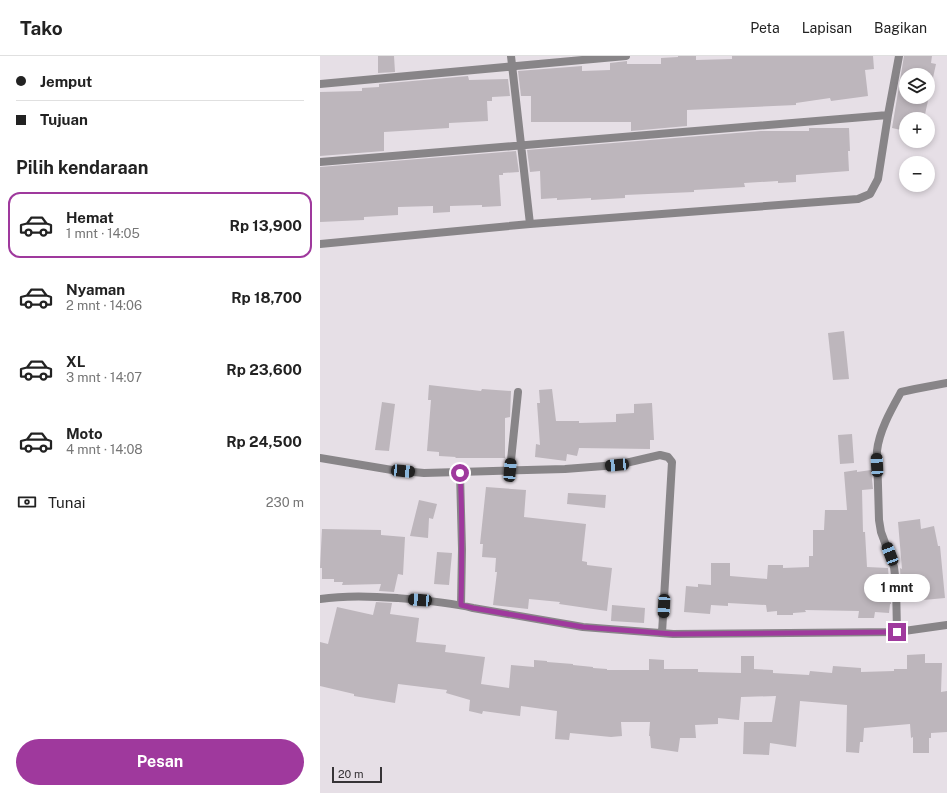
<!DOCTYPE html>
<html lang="id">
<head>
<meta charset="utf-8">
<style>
  body { margin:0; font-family:"Public Sans",sans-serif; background:#f2f2f2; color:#222; height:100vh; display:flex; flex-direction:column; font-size:15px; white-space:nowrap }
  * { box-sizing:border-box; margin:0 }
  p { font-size:13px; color:#767676 }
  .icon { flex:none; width:22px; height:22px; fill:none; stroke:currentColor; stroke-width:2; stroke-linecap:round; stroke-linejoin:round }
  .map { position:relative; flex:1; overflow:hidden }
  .panel { display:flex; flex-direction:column; background:#fff; width:320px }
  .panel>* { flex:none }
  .hud { display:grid; align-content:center; height:88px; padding:0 16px; background:#fff }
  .fabs { position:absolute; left:579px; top:12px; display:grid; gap:8px }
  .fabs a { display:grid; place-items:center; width:36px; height:36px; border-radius:50%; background:#fff; box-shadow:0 2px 6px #0003; font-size:20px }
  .scale { position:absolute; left:12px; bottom:10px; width:50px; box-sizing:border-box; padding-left:4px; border:2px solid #373437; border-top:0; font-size:11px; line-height:14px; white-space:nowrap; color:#373437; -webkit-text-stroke:3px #e6dfe6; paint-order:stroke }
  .end { position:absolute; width:18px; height:18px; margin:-9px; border:5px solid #9f399d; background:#fff; box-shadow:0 0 0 2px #fff }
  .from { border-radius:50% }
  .bubble { position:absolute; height:28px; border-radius:14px; background:#fff; box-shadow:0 2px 6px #0003; font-size:13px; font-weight:700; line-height:28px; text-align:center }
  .car { position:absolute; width:12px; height:24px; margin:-12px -6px; border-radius:5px; box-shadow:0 0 3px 1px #0007; background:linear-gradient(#222 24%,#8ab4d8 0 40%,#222 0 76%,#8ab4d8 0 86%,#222 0) }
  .hud b { display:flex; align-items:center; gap:14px; height:38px; font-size:15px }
  .hud b+b { border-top:1px solid #e0e0e0 }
  .hud i { width:10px; height:10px; background:#222 }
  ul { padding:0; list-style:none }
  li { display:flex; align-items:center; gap:12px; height:66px; margin:0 8px 6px; padding:0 8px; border:2px solid transparent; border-radius:12px }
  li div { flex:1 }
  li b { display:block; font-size:15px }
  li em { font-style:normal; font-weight:700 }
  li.current { border-color:#9f399d }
  li>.icon { width:36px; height:36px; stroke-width:1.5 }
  h2 { padding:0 16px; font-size:18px; line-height:48px }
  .pay { display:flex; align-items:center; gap:10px; height:44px; padding:0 16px; font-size:15px }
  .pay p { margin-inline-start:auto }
  .button { display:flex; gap:8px; margin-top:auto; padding:8px 16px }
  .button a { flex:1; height:46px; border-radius:24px; background:#9f399d; color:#fff; font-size:16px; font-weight:700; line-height:46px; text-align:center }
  header { display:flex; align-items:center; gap:24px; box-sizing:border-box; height:56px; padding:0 20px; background:#fff; border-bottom:1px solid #e0e0e0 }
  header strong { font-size:19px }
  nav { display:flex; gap:22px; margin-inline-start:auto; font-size:14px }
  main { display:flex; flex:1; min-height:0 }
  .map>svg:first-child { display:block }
  .building { fill:#bdb6bc; fill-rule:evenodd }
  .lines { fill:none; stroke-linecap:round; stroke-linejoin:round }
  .street { stroke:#888588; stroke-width:8 }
  .route { stroke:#9f399d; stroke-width:5 }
</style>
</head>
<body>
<header>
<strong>Tako</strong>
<nav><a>Peta</a><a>Lapisan</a><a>Bagikan</a></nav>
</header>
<main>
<section class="panel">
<div class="hud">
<b><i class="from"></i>Jemput</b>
<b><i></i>Tujuan</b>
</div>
<h2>Pilih kendaraan</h2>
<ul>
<li class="current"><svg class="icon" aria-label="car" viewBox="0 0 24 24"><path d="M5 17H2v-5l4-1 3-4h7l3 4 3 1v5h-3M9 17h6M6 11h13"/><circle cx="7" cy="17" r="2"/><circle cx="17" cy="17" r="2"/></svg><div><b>Hemat</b><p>1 mnt · 14:05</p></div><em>Rp 13,900</em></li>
<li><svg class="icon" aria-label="car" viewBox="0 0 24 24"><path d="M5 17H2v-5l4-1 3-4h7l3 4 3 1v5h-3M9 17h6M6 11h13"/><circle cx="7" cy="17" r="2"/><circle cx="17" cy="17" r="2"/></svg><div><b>Nyaman</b><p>2 mnt · 14:06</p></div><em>Rp 18,700</em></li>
<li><svg class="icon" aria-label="car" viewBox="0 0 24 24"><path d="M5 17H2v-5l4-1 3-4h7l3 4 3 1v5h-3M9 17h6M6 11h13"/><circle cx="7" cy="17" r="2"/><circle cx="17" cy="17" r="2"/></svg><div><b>XL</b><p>3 mnt · 14:07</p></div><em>Rp 23,600</em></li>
<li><svg class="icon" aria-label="car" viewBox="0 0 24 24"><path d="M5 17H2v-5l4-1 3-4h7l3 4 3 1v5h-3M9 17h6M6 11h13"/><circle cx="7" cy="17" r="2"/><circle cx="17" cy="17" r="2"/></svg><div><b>Moto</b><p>4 mnt · 14:08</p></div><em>Rp 24,500</em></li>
</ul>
<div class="pay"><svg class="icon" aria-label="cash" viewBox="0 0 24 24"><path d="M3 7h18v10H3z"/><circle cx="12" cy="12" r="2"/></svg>Tunai<p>230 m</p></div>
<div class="button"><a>Pesan</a></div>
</section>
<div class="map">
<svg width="627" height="737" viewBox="0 0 627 737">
  <rect width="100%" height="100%" fill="#e6dfe6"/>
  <path class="building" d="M58,0H74L75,16L58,17Z
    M358,0H376V4L412,3V0H553L554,13L545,14L548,40L511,45L510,42L476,47V49L367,54V70L311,75V66H211V40H201L198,15L262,10V15L290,14V7L307,5V8H341V2L358,1Z
    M584,0H612L611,7L616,8L604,63H586V75L572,72ZM586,19H608V41H586Z
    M148,20L149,24L188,23L190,40L172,41V45H167L168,65L129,67V72L64,76V95L0,100V36L42,35V32L59,31V28Z
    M489,72H529L530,95H528L529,115L476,119V126L458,127V125L424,127L425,131L374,134V136L305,139V142L271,144V142L237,144V142L221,143L220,115L210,116L207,94L441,75H489Z
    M196,95L199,116L183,117V119H179L181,150L162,151V149L130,150V156L113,157V150L78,151V159L44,161V164L0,166V111Z
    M524,275L529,323L513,324L508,277Z
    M109,329L161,335L162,333L191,335L190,361L185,362V402H135L136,401L119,400V396L107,395L111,344H108Z
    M232,333L236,365H259V367L296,366V358L314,357V348L332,347L334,384H330V393L259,392L257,400L247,398L246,405L215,401L216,388L220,389L217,347H220L219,334Z
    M62,346L75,348L69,395L55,394Z
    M532,378L534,407L520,408L518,379Z
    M537,414V416L551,414L553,433L542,434L543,476H545L547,511L568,512L571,548H570L569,557L555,556L554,562H538L539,555L485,554L486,556L473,557V559H457V555L447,556L446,549L408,547V550L391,549L390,558L364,556L366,530L378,531V528L391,529V507H410V520L447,523L448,509H463V512L489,511V500H493V474H504L505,454H527L524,416Z
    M166,431L206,434L204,461L266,468L262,505L267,506V509L292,512L287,555L239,548L240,546L209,543L208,553L173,549L177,516H175L176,502L162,501L163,488H160Z
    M248,437L286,439L285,452L247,448Z
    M99,444L117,448L113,463L109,462L108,482L90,480Z
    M600,463L601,473L614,470L618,490H620L625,542L582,546L580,512L582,513L578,466Z
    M2,473L61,474V479L85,481L83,519L78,518L74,536L59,535L61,528L22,529L23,526H14V523H2V512H0Z
    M117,496L132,497L129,529L114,528Z
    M56,546L72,547L70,558L99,562L96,586L126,589L125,596L165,601L161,628L189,632L191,609L214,611V604L227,605V606L253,608V609L273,611V612L287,613V614H329V603L344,604V613H378V616L421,617V600H434V613L453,614V617L489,619L490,615L512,617L513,610L541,612V616L574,615V613H587V599L605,598V607H622L621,636L627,635V676L611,677V682H609V697H593V681L591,682L590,668L544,672L543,686H540L539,697L526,696L527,649L480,645L476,691L450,687L449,699L423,698L424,666H452L456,640L421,641L419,664L398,662V668L375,669L376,682H360L358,696L331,692L330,680H329L330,666H301L302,680L291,681L250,677L249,684L235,683L237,655L201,650L200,660L163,655L162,658L149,655L150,644L126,637L127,634L78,628L75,647L34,640V638L0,630V586L8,588L17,551L53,559Z
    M292,549L325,552L324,567L291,565Z"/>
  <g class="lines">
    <path class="street" d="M191,0L210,168
      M0,28L306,0
      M0,106L568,59
      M0,188L210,168L538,143L550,138L558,123L568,59L579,0
      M0,402L72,414L104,417L245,413L297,409L340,399L348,401L352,406L342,577
      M190,414L198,336
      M140,417L142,493L141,549
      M0,543C25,539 51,540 77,542C102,544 128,546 153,552L263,571L353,578L577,576L627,569
      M577,576L576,528L574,511L561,476L559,464L557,395C559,375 571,354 581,336L595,333L627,327"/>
  </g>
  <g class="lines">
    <path class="route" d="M140,417C143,461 142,505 141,549L153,552L263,571L353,578L577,576"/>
  </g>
</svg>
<div class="fabs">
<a><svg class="icon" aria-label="layers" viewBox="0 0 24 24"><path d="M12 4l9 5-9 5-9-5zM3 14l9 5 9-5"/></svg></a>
<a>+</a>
<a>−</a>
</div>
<div class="scale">20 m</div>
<i class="end from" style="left:140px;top:417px"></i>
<i class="end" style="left:577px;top:576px"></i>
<div class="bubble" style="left:544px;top:518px;width:66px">1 mnt</div>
<i class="car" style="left:297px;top:409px;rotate:265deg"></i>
<i class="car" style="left:557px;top:409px;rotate:357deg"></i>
<i class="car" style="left:190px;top:414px;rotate:5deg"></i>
<i class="car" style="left:83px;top:415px;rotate:96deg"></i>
<i class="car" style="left:570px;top:498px;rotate:339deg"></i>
<i class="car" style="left:100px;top:544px;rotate:274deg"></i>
<i class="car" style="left:344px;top:550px;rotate:183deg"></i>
</div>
</main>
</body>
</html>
